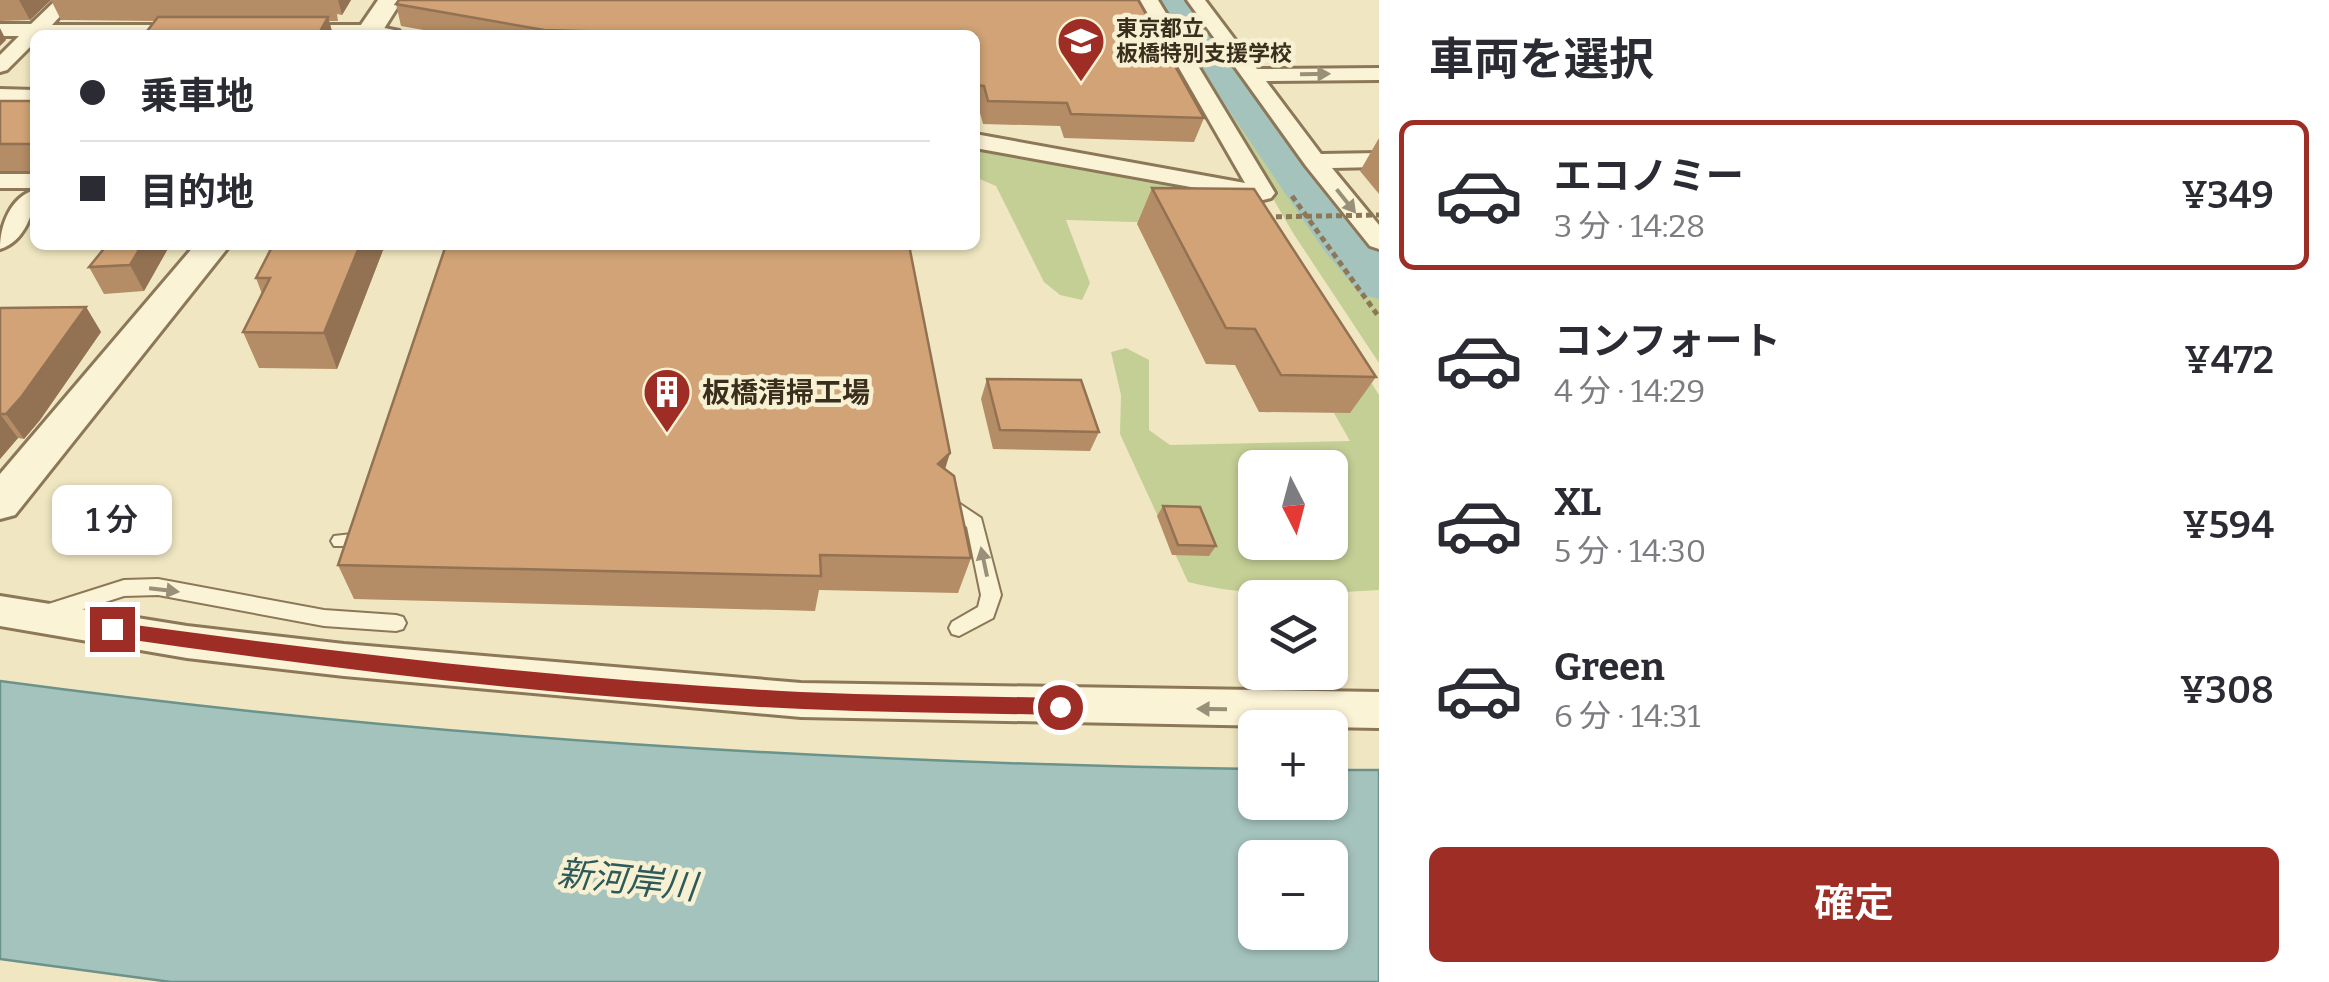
<!DOCTYPE html>
<html lang="ja">
<head>
<meta charset="utf-8">
<style>
  body { margin:0; font-family:Bitter,"Noto Sans JP",serif; background:#f7f7f7; color:#2b2b33; height:100vh; display:flex; flex-direction:column; font-size:38px; white-space:nowrap }
  * { box-sizing:border-box; margin:0 }
  p { font-size:32px; color:#7c7c81 }
  .icon { flex:none; width:55px; height:55px; fill:none; stroke:currentColor; stroke-width:2; stroke-linecap:round; stroke-linejoin:round }
  .map { position:relative; flex:1; overflow:hidden }
  .sheet { display:flex; flex-direction:column; background:#fff; width:950px }
  .sheet>* { flex:none }
  .guide { position:absolute; left:30px; top:30px; width:950px; height:220px; border-radius:15px; box-shadow:0 2px 8px #0004; display:grid; align-content:center; height:220px; padding:0 50px; background:#fff }
  .needle { width:65px; rotate:174deg }
  .controls { position:absolute; left:1238px; top:450px; display:grid; gap:20px }
  .controls a { display:grid; place-items:center; width:110px; height:110px; border-radius:15px; background:#fff; box-shadow:0 2px 8px #0004; font-size:50px }
  .end { position:absolute; width:45px; height:45px; margin:-22px; border:12px solid #9e2e25; background:#fff; box-shadow:0 0 0 5px #fff }
  .from { border-radius:50% }
  .bubble { position:absolute; height:70px; border-radius:15px; background:#fff; box-shadow:0 2px 8px #0004; font-size:32px; font-weight:600; line-height:70px; text-align:center }
  .guide b { display:flex; align-items:center; gap:35px; height:95px; font-size:38px }
  .guide b+b { border-top:2px solid #e1e1e2 }
  .guide i { width:25px; height:25px; background:#2b2b33 }
  ul { padding:0; list-style:none }
  li { display:flex; align-items:center; gap:30px; height:150px; margin:0 20px 15px; padding:0 30px; border:5px solid transparent; border-radius:15px }
  li div { flex:1 }
  li b { display:block; font-size:38px }
  li em { font-style:normal; font-weight:600 }
  li.current { border-color:#9e2e25 }
  li>.icon { width:90px; height:90px; stroke-width:1.5 }
  h2 { padding:0 50px; font-size:45px; line-height:120px }
  .button { display:flex; gap:20px; margin-top:auto; padding:20px 50px }
  .button a { flex:1; height:115px; border-radius:15px; background:#9e2e25; color:#fff; font-size:40px; font-weight:600; line-height:115px; text-align:center }
  main { display:flex; flex:1; min-height:0 }
  .map>svg:first-child { display:block }
  .green { fill:#c4cf95; fill-rule:evenodd }
  .water { fill:#a5c3bd; stroke:#6b928b; stroke-width:2.5; fill-rule:evenodd }
  .lines { fill:none; stroke-linecap:round; stroke-linejoin:round }
  .river { fill:#a5c3bd; fill-rule:evenodd }
  .service-casing { stroke:#8c7858; stroke-width:4 }
  .minor-casing { stroke:#8c7858; stroke-width:6 }
  .tertiary-casing { stroke:#8c7858; stroke-width:6 }
  .path { stroke:#8c7858; stroke-width:5; stroke-dasharray:6 4; stroke-linecap:butt }
  .service { fill:#fbf3d6; fill-rule:evenodd }
  .minor { fill:#fbf3d6; fill-rule:evenodd }
  .tertiary { fill:#fbf3d6; fill-rule:evenodd }
  .path-bridge { stroke:#8c7858; stroke-width:5; stroke-dasharray:6 4; stroke-linecap:butt }
  .wall { fill:#b48c65 }
  .shaded-wall { fill:#927253 }
  .building { fill:#d1a376; stroke:#927253; stroke-width:2.5 }
  .oneway { fill:#9a907a }
  .route { fill:#9e2e25 }
  .labels { text-anchor:middle; stroke-width:9; stroke-linejoin:round; paint-order:stroke }
  .far-poi-label { font-size:22px; font-weight:bold; fill:#3a2e1d; stroke:#f7f0d2; text-anchor:start }
  .poi-label { font-size:28px; font-weight:bold; fill:#3a2e1d; stroke:#f7f0d2; text-anchor:start }
  .near-water-label { font-size:35px; font-style:italic; fill:#2c5a5b; stroke:#f7f0d2 }
</style>
</head>
<body>
<main>
<div class="map">
<svg width="1379" height="982" viewBox="0 0 1379 982">
  <rect width="100%" height="100%" fill="#f0e7c2"/>
  <path class="green" d="M1157,0H1188L1379,253V363L1293,233Z
    M975,147L1256,198L1379,395V590C1315,594 1251,598 1188,582L1120,434L1121,395L1111,352L1126,348L1149,360V430L1170,445L1350,441L1334,413H1349L1237,225L1066,220L1090,283L1082,300L1060,295L1044,282L996,186L975,177ZM1255,468H1330V542H1255Z"/>
  <path class="water" d="M0,681C416,737 836,763 1255,769V802H1330V770H1379V982H171L0,959ZM1255,858H1330V932H1255Z"/>
  <g class="lines">
    <path class="river" d="M1154,0H1191L1379,250V299L1360,294L1323,249Z"/>
    <g class="service-casing">
      <path id="service" d="M942,492L981,518L1001,595L993,618L959,636L952,634L949,628L952,622L978,607L981,595L967,527L936,504L933,499L936,494Z
        M362,523L368,525L371,530L365,546H334L331,541L334,536L352,534L356,525Z
        M158,579L324,610L396,615L403,617L406,623L403,629L396,631L324,626L158,595L124,596L46,621L39,619L36,613L39,607L124,580Z"/>
    </g>
    <g class="minor-casing">
      <path id="minor" d="M56,0H75L52,25H188L198,31L195,35H35V42L7,70L0,72V55L19,36H0V24H31Z
        M1140,0H1158L1275,193L1271,198L1263,200L975,148V134L1245,183Z
        M1187,0H1205L1257,69L1379,68V80L1266,81L1321,154L1379,153V167L1332,168L1379,225V249L1370,246L1306,166Z
        M287,25H370L399,31L402,35H280V27Z
        M0,174H35V188H0Z
        M35,190C35,212 24,242 0,249C0,226 10,197 35,190Z
        M0,596L187,626L344,644L801,683L1379,692V728L801,717L344,676L187,658L0,626Z"/>
    </g>
    <g class="tertiary-casing">
      <path id="tertiary" d="M378,0H402L380,35H354Z
        M0,89L35,90V106L0,105Z
        M195,245H230L15,515L0,519V474Z"/>
    </g>
    <path class="path" d="M1292,196L1379,317"/>
    <use href="#service" class="service"/>
    <use href="#minor" class="minor"/>
    <use href="#tertiary" class="tertiary"/>
    <path class="path-bridge" d="M1266,217L1379,215"/>
  </g>
  <path class="wall" d="M0,0H351L342,15L337,14L338,21H329L333,35H144L156,21L61,20L51,0L30,20L0,21Z
    M1138,0L1204,118L1194,142L1064,138L1060,126L983,124L979,109H975V35H452L401,26L396,4Z
    M0,101H35V171H0Z
    M1379,138V194L1360,171Z
    M1152,188L1376,377L1350,413L1259,412L1235,365L1206,364L1137,224Z
    M107,245H170L144,291L104,294L89,267Z
    M273,245H385L337,369L259,368L243,332L262,294L256,278Z
    M86,307L101,332L40,420L24,439L18,438L0,459V308Z
    M987,379L1099,432L1090,451L993,449L981,399Z
    M945,469L971,558L958,593L819,590L815,611L354,599L338,565Z
    M1163,506L1216,546L1209,556L1172,555L1157,516Z"/>
  <path class="shaded-wall" d="M19,0H51L30,20Z
    M338,0H351L342,15Z
    M328,17L333,35H318Z
    M0,28L6,40L0,46Z
    M142,245H170L144,291L130,265Z
    M360,245H385L337,369L324,333Z
    M86,307L101,332L40,420L24,439L6,414Z
    M0,414L18,438L0,459Z
    M950,453L939,489L938,464Z"/>
  <path class="building" d="M399,0H1138L1204,118L1071,114L1067,103L988,101L984,86L975,85V35H686V34L544,30L396,4Z
    M158,17H328L318,35H144Z
    M0,101H35V144H0Z
    M1152,188L1254,189L1376,377L1281,375L1255,329L1226,328Z
    M107,245H142L130,265L89,267Z
    M273,245H360L324,333L243,332L270,278H256Z
    M446,245H909L950,453L938,464L954,476L971,558L820,555L821,576L338,565Z
    M86,307L22,396L6,414H0V308Z
    M987,379L1081,380L1099,432L1000,430Z
    M1163,506L1200,507L1216,546L1178,545Z"/>
  <defs><path id="oneway-solid" d="M-6-.8H1V-3.2L6.5 0L1 3.2V.8H-6Z" transform="scale(2.5)"/></defs>
  <g class="oneway">
    <use href="#oneway-solid" transform="translate(1315 74) rotate(-1)"/>
    <use href="#oneway-solid" transform="translate(1346 201) rotate(51)"/>
    <use href="#oneway-solid" transform="translate(984 562) rotate(-102)"/>
    <use href="#oneway-solid" transform="translate(164 590) rotate(7)"/>
    <use href="#oneway-solid" transform="translate(1212 709) rotate(-179)"/>
  </g>
  <path class="route" d="M112,622C340,653 571,680 801,692C887,696 974,696 1060,698L1070,707L1060,715C974,713 889,713 803,709C572,699 340,670 112,637L102,629Z"/>
  <defs>
    <g id="school-pin" transform="scale(2.5)"><path d="M0 17L-7.5 6A9.5 9.5 0 1 1 7.5 6Z" fill="#9e2e25" stroke="#f7f0d2"/><path d="M0-5L7-2L0 1L-7-2ZM-4 1L0 2.5L4 1V4Q0 6-4 4Z" fill="#fff"/></g>
    <g id="building-pin" transform="scale(2.5)"><path d="M0 17L-7.5 6A9.5 9.5 0 1 1 7.5 6Z" fill="#9e2e25" stroke="#f7f0d2"/><path d="M-4-6H4V6H1V3H-1V6H-4ZM-2.5-4.3h1.7v1.8h-1.7ZM.8-4.3h1.7v1.8H.8ZM-2.5-1h1.7V.8h-1.7ZM.8-1h1.7V.8H.8Z" fill="#fff"/></g>
  </defs>
  <g fill-rule="evenodd">
    <use href="#school-pin" x="1081" y="41"/>
    <use href="#building-pin" x="667" y="392"/>
  </g>
  <g class="labels">
    <g class="far-poi-label">
      <text x="1116" y="36">東京都立<tspan x="1116" dy="25">板橋特別支援学校</tspan></text>
    </g>
    <g class="poi-label">
      <text x="702" y="402">板橋清掃工場</text>
    </g>
    <g class="near-water-label">
      <text transform="translate(627 880) rotate(6)" y="12">新河岸川</text>
    </g>
  </g>
</svg>
<div class="controls">
<a><svg class="needle" viewBox="-14 -14 28 28"><path d="M0-13l5 13h-10z" fill="#e53935"/><path d="M0 13l5-13h-10z" fill="#7c7c81"/></svg></a>
<a><svg class="icon" aria-label="layers" viewBox="0 0 24 24"><path d="M12 4l9 5-9 5-9-5zM3 14l9 5 9-5"/></svg></a>
<a>+</a>
<a>−</a>
</div>
<i class="end from" style="left:1060px;top:707px"></i>
<i class="end" style="left:112px;top:629px"></i>
<div class="bubble" style="left:52px;top:485px;width:120px">1 分</div>
<div class="guide">
<b><i class="from"></i>乗車地</b>
<b><i></i>目的地</b>
</div>
</div>
<section class="sheet">
<h2>車両を選択</h2>
<ul>
<li class="current"><svg class="icon" aria-label="car" viewBox="0 0 24 24"><path d="M5 17H2v-5l4-1 3-4h7l3 4 3 1v5h-3M9 17h6M6 11h13"/><circle cx="7" cy="17" r="2"/><circle cx="17" cy="17" r="2"/></svg><div><b>エコノミー</b><p>3 分 · 14:28</p></div><em>¥349</em></li>
<li><svg class="icon" aria-label="car" viewBox="0 0 24 24"><path d="M5 17H2v-5l4-1 3-4h7l3 4 3 1v5h-3M9 17h6M6 11h13"/><circle cx="7" cy="17" r="2"/><circle cx="17" cy="17" r="2"/></svg><div><b>コンフォート</b><p>4 分 · 14:29</p></div><em>¥472</em></li>
<li><svg class="icon" aria-label="car" viewBox="0 0 24 24"><path d="M5 17H2v-5l4-1 3-4h7l3 4 3 1v5h-3M9 17h6M6 11h13"/><circle cx="7" cy="17" r="2"/><circle cx="17" cy="17" r="2"/></svg><div><b>XL</b><p>5 分 · 14:30</p></div><em>¥594</em></li>
<li><svg class="icon" aria-label="car" viewBox="0 0 24 24"><path d="M5 17H2v-5l4-1 3-4h7l3 4 3 1v5h-3M9 17h6M6 11h13"/><circle cx="7" cy="17" r="2"/><circle cx="17" cy="17" r="2"/></svg><div><b>Green</b><p>6 分 · 14:31</p></div><em>¥308</em></li>
</ul>
<div class="button"><a>確定</a></div>
</section>
</main>
</body>
</html>
